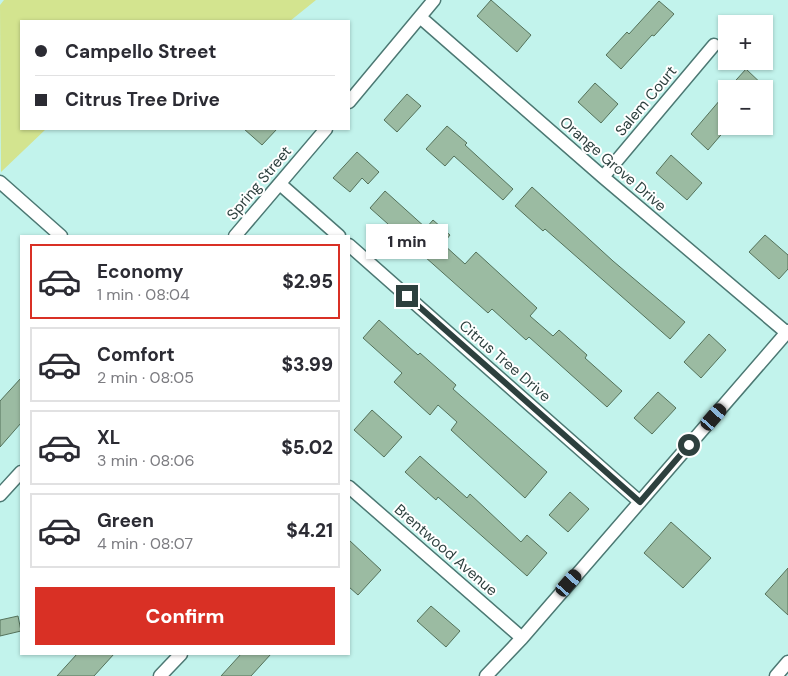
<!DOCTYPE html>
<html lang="en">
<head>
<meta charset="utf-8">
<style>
  body { margin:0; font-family:"DM Sans",sans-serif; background:#f2f2f3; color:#2b2b33; height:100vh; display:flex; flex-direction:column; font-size:19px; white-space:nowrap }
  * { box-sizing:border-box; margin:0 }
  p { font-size:16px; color:#7c7c81 }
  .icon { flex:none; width:28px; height:28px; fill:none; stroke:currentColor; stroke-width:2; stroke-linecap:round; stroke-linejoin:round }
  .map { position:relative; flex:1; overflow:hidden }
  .details { position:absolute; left:20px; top:235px; width:330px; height:420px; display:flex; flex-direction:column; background:#fff; border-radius:0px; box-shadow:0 1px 4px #0004 }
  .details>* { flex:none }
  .guide { position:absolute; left:20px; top:20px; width:330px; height:110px; border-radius:0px; box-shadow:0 1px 4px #0004; display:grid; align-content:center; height:110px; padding:0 15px; background:#fff }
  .controls { position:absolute; left:718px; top:15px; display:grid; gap:10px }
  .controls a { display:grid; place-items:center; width:55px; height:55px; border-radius:0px; background:#fff; box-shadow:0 1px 4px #0004; font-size:25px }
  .end { position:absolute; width:22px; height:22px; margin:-11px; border:6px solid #2d403e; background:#fff; box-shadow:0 0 0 2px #fff }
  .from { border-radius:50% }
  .bubble { position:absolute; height:35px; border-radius:0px; background:#fff; box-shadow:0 1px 4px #0004; font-size:16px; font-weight:800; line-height:35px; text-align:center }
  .car { position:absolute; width:15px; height:30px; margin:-15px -8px; border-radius:6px; box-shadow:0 0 4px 1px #0007; background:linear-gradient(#222 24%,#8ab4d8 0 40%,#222 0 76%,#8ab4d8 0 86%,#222 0) }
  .guide b { display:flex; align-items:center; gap:18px; height:48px; font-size:19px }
  .guide b+b { border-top:1px solid #e1e1e2 }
  .guide i { width:12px; height:12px; background:#2b2b33 }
  ul { padding:9px 0 0; list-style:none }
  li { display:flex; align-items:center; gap:15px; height:75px; margin:0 10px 8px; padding:0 5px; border:2px solid #e1e1e2; border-radius:0px }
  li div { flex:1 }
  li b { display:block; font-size:19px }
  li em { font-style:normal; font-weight:800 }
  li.active { border-color:#d93025 }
  li>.icon { width:45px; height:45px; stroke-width:1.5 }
  .cta { display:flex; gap:10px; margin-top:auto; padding:10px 15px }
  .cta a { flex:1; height:58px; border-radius:0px; background:#d93025; color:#fff; font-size:20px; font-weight:800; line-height:58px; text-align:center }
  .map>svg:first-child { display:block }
  .green { fill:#d3e48f }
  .building { fill:#9bbba2; stroke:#54725b }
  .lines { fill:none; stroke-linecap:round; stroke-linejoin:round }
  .street-casing { stroke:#4c7873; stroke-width:15 }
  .street { stroke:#fff; stroke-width:12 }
  .route { stroke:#2d403e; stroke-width:6 }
  .labels { text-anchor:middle; stroke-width:4; stroke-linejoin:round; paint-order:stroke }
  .street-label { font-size:15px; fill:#2d403e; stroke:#fff }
</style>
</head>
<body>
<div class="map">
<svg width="788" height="676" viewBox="0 0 788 676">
  <rect width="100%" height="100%" fill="#c2f3ec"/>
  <path class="green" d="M4,0H316L290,21H21V129H46L1,172L0,5Z"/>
  <path class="building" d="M491,0L531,35L517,52L477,16Z
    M659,1L674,14L654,36L652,35L621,69L606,55L627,32L629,34Z
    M746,69L767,89H728Z
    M595,83L618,104L601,123L578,102Z
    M726,93V129L708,150L691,134Z
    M407,94L421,106L397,132L384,120Z
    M447,126L467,143L465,145L513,189L503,200L454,156L445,166L426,149Z
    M244,129H277L262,145Z
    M357,152L379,172L368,184L362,178L350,192L333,178Z
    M671,155L702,183L687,200L656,173Z
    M532,187L613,261L685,322L670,339L545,229L543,231L515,206Z
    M385,191L426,228L433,220L450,235L443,244L465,264L476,252L537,308L530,316L553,336L559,330L587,355L585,358L622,391L607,407L529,337L526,340L492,309L488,313L370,208Z
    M765,235L788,255V269L779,279L749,252Z
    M379,320L418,355L420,353L456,385L453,389L547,472L525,498L451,430L457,422L438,405L430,415L394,382L402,373L363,338Z
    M709,334L726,350L701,378L684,362Z
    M21,378V423L0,447V401Z
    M658,392L676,408L652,434L634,418Z
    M372,410L402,437L384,457L354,430Z
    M420,456L467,498L470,494L521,542L527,535L547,553L527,576L438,497L436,500L405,472Z
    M570,492L589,509L568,532L549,515Z
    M671,522L711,558L683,588L644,553Z
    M349,540L381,570L358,595L349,587Z
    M788,568V615L765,594Z
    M431,606L460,631L446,647L417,621Z
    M18,616L21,631L0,636V620Z
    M77,654H114L94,676H57Z
    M241,654H271L251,676H221Z"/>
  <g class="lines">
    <g class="street-casing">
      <path id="street" d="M420,17L603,177L787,333
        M349,102L434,0
        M603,177L714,45
        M0,182L61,236
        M280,184L339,236
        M235,236L326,129
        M349,245L640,502
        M349,487L522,638
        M0,495L21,472
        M160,676L181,654
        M486,676L522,638L788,331
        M776,676L788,662"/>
    </g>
    <use href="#street" class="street"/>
  </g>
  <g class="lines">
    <path class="route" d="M407,296L640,502L689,445"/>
  </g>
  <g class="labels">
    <g class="street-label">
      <text transform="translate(646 101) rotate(-50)" y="5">Salem Court</text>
      <text transform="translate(613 164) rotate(41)" y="5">Orange Grove Drive</text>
      <text transform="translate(259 183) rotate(-50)" y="5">Spring Street</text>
      <text transform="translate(505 361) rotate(41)" y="5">Citrus Tree Drive</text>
      <text transform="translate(446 550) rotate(41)" y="5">Brentwood Avenue</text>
    </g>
  </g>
</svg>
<div class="controls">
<a>+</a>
<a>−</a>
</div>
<i class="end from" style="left:689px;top:445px"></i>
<i class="end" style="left:407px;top:296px"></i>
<div class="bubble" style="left:366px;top:224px;width:82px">1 min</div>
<i class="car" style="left:714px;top:417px;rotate:41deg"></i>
<i class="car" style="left:569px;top:583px;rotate:41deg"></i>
<div class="guide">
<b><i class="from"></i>Campello Street</b>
<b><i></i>Citrus Tree Drive</b>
</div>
<section class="details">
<ul>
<li class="active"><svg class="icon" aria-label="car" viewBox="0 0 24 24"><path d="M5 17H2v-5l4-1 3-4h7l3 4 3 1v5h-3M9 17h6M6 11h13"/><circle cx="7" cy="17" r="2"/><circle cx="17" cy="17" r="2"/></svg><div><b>Economy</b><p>1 min · 08:04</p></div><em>$2.95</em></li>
<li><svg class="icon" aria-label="car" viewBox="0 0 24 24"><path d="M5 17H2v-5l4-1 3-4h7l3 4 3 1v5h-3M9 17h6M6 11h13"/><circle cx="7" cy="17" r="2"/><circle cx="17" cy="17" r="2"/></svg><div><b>Comfort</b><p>2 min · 08:05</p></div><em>$3.99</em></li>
<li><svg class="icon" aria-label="car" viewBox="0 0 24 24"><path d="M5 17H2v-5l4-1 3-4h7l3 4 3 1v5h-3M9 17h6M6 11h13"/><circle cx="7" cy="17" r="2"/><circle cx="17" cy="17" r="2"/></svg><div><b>XL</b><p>3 min · 08:06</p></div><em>$5.02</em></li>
<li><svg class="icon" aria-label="car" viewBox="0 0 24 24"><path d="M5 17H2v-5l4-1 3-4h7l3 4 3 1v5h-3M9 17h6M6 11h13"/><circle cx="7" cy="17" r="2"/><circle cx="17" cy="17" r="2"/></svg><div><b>Green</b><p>4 min · 08:07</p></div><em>$4.21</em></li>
</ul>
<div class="cta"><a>Confirm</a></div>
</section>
</div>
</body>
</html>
